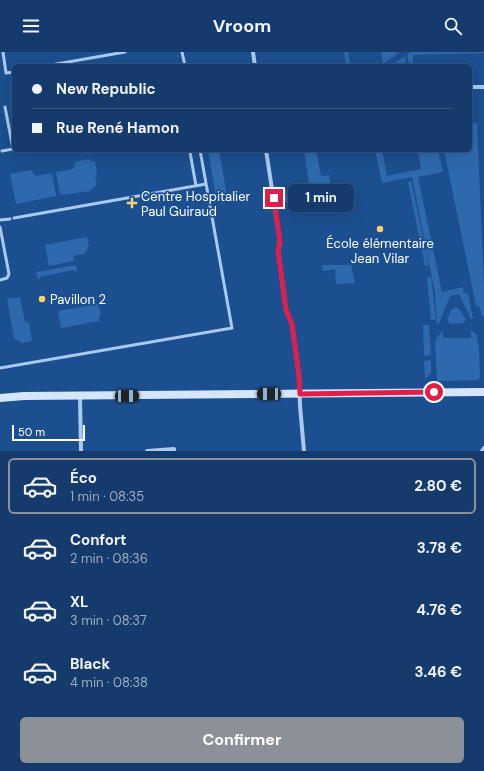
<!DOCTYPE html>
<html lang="fr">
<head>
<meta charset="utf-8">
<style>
  body { margin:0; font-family:"DM Sans",sans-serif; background:#214673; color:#f1f3f6; height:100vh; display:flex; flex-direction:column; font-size:15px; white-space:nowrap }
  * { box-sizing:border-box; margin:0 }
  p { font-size:13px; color:#9dadc1 }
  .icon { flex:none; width:22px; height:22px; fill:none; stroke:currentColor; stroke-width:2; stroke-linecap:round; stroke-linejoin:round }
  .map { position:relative; height:399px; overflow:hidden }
  .panel { display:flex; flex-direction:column; background:#143b6b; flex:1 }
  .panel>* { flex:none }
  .guide { position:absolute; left:12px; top:12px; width:460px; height:88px; border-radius:6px; box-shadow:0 4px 16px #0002,0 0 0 1px #33557e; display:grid; align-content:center; height:88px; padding:0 20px; background:#143b6b }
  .scale { position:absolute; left:12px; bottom:10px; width:73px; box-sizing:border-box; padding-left:4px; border:2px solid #fff; border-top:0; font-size:11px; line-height:14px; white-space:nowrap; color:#fff; -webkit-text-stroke:3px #1b4f8f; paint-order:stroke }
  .end { position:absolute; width:18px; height:18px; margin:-9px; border:5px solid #e11d48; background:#fff; box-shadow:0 0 0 2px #fff }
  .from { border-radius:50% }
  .bubble { position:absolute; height:28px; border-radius:6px; background:#143b6b; box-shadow:0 4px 16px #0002,0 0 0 1px #33557e; font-size:13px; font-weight:700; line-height:28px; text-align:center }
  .car { position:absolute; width:12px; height:24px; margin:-12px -6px; border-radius:5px; box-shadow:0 0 3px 1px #0007; background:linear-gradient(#222 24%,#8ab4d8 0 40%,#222 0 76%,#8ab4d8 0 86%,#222 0) }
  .guide b { display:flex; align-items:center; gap:14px; height:38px; font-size:15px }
  .guide b+b { border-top:1px solid #33557e }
  .guide i { width:10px; height:10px; background:#f1f3f6 }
  ul { padding:7px 0 0; list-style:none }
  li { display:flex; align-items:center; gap:12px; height:56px; margin:0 8px 6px; padding:0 12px; border:2px solid transparent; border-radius:6px }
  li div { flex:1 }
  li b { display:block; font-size:15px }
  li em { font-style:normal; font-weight:700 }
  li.on { border-color:#8c9099 }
  li>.icon { width:36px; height:36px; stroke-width:1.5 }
  .action { display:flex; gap:8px; margin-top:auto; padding:8px 20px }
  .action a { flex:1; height:46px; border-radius:6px; background:#8c9099; color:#fff; font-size:16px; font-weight:700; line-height:46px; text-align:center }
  header { display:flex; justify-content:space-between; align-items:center; height:52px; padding:0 20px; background:#143b6b; font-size:18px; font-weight:700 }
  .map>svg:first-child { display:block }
  .green { fill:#2e69ad }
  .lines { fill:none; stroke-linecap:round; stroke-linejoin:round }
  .lane { stroke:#a9c9ee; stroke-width:3 }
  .street { stroke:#a9c9ee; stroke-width:4 }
  .secondary { stroke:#d6e6fa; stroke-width:8 }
  .route { stroke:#e11d48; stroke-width:5 }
  .poi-dot { fill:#ffd166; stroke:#1b4f8f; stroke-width:1.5 }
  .labels { text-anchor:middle; stroke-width:3.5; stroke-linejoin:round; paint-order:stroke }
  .poi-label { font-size:13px; fill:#fff; stroke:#1b4f8f; text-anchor:start }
</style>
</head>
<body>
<header><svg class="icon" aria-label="menu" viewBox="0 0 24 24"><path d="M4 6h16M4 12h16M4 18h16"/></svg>Vroom<svg class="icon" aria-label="search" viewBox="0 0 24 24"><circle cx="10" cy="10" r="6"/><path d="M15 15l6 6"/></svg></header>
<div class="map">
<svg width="484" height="399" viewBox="0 0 484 399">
  <rect width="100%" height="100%" fill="#1b4f8f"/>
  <path class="green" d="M344,0H349L348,1L351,14H346Z
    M381,0H400L383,12Z
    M410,0H484V1L413,3V14H409L407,3Z
    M405,4L406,14H390Z
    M470,71H477L484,234V264H482L479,254H476L444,98H470Z
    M208,98H219L227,144L216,146Z
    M304,98H316L321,124L329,123L333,148L282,150L280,137H286V143H289V139L310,138Z
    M375,98H382L387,124L421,117L418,98H438L443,120L418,125L442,240L463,235L464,241H468L473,267H471L459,242L450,244L439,271L437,273L435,241L412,125L382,131Z
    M90,107L91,110L95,109L97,123L95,124L97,132L90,139L60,143L56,120L73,117L75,114L74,110Z
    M32,118V121L36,124L52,121L56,144L16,152L10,122Z
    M411,129L429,213L425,214L408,130Z
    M87,185L89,194L84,202L73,204L74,209L49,214L45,193Z
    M76,213L77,220H75L74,218L40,225V227H38L36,220Z
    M322,213H351L355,231L336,232L335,217L323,219Z
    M431,225L436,267L431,268L427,226Z
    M20,245L25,270L29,271L32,289L22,291L14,286L7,247Z
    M98,252L101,263L99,264V269L61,276L58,259Z
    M456,255L459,257L466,267L464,271L450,272L447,268L451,258Z
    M423,273H429L431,303L424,304Z
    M471,278L476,282L479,296L480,325L478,328L437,329L435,289L437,285L443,279V286H471Z
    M431,308V321L425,327L424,309Z"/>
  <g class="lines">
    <path class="lane" d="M3,0L6,21L14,20
      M182,0L185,14
      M45,14L125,0
      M5,55L13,97H14
      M193,98L190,100L196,134
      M2,99L13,97
      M14,166L206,132
      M0,168L10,167
      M0,175L9,222L7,226L0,228
      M0,316L232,276L200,98"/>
    <path class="street" d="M253,0L255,14
      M470,35H484
      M266,98L280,190L278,199L286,258L292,273L299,324L300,354L304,399
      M80,345L81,399
      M147,399L174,397V399
      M482,399L484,396"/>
    <path class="secondary" d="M0,346L24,344L484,340"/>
  </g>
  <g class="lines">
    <path class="route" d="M274,146L280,190L278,198L286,258L292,272L299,324L300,342L434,340"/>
  </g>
  <g class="poi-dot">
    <path d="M130 145h4v4h4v4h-4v4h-4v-4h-4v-4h4z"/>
    <circle cx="380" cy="177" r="4"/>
    <circle cx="42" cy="247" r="4"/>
  </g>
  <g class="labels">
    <g class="poi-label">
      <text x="141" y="149">Centre Hospitalier<tspan x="141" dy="15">Paul Guiraud</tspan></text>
      <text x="380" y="196" text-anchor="middle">École élémentaire<tspan x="380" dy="15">Jean Vilar</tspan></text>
      <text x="50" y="252">Pavillon 2</text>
    </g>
  </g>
</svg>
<div class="scale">50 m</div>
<i class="end from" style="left:434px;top:340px"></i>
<i class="end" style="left:274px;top:146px"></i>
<div class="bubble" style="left:288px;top:132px;width:66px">1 min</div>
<i class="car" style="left:269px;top:342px;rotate:270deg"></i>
<i class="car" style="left:127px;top:344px;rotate:89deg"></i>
<div class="guide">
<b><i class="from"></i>New Republic</b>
<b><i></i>Rue René Hamon</b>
</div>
</div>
<section class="panel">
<ul>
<li class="on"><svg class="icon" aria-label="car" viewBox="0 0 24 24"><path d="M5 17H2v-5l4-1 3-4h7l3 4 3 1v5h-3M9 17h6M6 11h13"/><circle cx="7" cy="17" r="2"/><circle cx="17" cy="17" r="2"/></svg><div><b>Éco</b><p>1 min · 08:35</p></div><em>2.80 €</em></li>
<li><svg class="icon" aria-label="car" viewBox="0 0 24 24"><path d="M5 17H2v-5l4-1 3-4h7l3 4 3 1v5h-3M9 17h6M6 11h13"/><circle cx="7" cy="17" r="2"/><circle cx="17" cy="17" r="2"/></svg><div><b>Confort</b><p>2 min · 08:36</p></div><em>3.78 €</em></li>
<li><svg class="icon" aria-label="car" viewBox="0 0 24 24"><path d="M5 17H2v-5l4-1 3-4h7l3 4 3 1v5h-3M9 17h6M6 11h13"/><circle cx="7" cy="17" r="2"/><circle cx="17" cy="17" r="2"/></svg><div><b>XL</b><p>3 min · 08:37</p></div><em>4.76 €</em></li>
<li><svg class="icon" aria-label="car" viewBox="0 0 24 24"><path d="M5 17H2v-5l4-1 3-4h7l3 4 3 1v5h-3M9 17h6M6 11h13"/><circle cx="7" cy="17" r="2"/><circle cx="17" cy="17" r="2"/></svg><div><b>Black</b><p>4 min · 08:38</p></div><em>3.46 €</em></li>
</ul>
<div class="action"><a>Confirmer</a></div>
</section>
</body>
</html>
